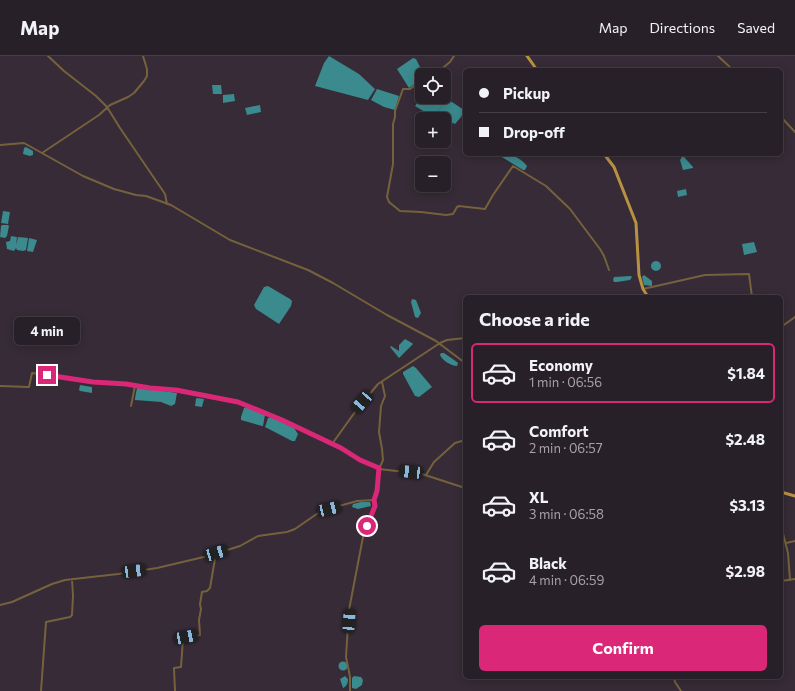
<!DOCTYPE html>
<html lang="en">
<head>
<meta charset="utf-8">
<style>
  body { margin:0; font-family:Commissioner,sans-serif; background:#342d34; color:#f1f3f6; height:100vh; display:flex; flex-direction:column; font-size:15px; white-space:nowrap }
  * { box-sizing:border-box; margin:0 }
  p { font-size:13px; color:#a5a3a8 }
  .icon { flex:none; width:22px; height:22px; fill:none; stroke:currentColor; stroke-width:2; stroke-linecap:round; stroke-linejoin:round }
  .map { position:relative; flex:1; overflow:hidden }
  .drawer { position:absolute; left:463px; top:239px; width:320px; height:384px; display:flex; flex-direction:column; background:#282028; border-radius:6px; box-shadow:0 2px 10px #0003,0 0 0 1px #443e45 }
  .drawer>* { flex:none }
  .top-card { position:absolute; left:463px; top:12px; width:320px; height:88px; border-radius:6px; box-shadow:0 2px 10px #0003,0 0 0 1px #443e45; display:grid; align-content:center; height:88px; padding:0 16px; background:#282028 }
  .fabs { position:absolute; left:415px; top:12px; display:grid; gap:8px }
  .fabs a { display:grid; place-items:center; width:36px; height:36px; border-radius:6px; background:#282028; box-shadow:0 2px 10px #0003,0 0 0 1px #443e45; font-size:20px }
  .end { position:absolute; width:18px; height:18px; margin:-9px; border:5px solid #db2777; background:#fff; box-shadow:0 0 0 2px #fff }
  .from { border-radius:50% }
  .bubble { position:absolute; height:28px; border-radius:6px; background:#282028; box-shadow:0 2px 10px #0003,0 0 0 1px #443e45; font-size:13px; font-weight:700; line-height:28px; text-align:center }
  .car { position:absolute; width:12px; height:24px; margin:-12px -6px; border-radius:5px; box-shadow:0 0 3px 1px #0007; background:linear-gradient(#222 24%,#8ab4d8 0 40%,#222 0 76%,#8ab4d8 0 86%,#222 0) }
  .top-card b { display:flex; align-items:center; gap:14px; height:38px; font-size:15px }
  .top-card b+b { border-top:1px solid #443e45 }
  .top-card i { width:10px; height:10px; background:#f1f3f6 }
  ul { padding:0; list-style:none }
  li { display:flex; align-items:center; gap:12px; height:60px; margin:0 8px 6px; padding:0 8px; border:2px solid transparent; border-radius:6px }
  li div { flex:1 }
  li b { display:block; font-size:15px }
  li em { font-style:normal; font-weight:700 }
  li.current { border-color:#db2777 }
  li>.icon { width:36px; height:36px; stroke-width:1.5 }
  h2 { padding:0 16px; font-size:18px; line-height:48px }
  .action { display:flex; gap:8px; margin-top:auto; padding:8px 16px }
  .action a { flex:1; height:46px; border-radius:6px; background:#db2777; color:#fff; font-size:16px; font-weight:700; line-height:46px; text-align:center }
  header { display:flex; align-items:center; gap:24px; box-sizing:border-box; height:56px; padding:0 20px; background:#282028; border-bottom:1px solid #443e45 }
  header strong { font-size:19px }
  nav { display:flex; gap:22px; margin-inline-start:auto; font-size:14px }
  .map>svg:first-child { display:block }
  .water { fill:#3a8a8e }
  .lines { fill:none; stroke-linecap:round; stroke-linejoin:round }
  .minor { stroke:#75623d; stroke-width:2 }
  .major { stroke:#b99241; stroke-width:3 }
  .route { stroke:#db2777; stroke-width:5 }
</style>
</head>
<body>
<header>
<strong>Map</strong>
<nav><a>Map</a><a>Directions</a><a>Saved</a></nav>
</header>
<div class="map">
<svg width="795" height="635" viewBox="0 0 795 635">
  <rect width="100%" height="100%" fill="#362b36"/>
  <path class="water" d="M329,0L359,18L375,33L368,44L315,30L324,7Z
    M413,2L416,3L424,19H422V23L409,32L397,13Z
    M212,29H221L222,38H213Z
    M377,33L399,40L395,54L384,51L371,44Z
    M234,38L235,45L223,47V39Z
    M444,38L446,41L445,47L433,60L430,59L415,50L422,41H444Z
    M446,46H452L464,54L461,61L455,68L436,60V57Z
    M260,49L261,56L247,59L245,52Z
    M26,91L33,95V99L30,100L23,98L24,92Z
    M497,98C509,98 519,100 527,110L525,114H523Z
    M682,101H684L693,111V112L683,114L680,104Z
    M686,133L687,139L678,141L677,135Z
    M3,155L10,156L8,168L1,167Z
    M2,169H8L9,170L7,180L5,182L0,181L1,170Z
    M11,180L17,181L16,189L18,181L28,182L26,194L23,195L17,194L16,192L14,195L7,193L6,186L10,185Z
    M29,182L37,184L33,196L27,195Z
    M754,186L757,196L744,199L742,188Z
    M651 210a5 5 0 1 1 10 0a5 5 0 1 1-10 0Z
    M644,219L652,225V230L644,229L642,221Z
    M631,220L632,221L630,224L617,226H614L613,224L614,221Z
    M268,230L290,243L292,245L291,250L279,268L256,253L254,249L264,231Z
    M412,243L416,244L421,257L418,262L415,261L411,246Z
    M405,283L412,287L413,288L399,302L390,291L391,290L399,295V289Z
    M441,297H444L457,306L458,307L457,310C451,310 442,304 440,299Z
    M413,310L416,312L432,331L419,341L415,340L403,318V316Z
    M80,329L92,331V337L80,335L79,334Z
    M137,332L156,334L177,337L175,348L171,350L161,346L135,344V342Z
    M197,342L204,343L202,351L195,350L196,343Z
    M246,351L265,359L263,370H262L241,364V361L244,352Z
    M271,361L294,372L298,378L295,385H292L265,371L268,362Z
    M361,446H370L371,450L358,453L352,451L353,448Z
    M338.5 610a4.5 4.5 0 1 1 9 0a4.5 4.5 0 1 1-9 0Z
    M345,620L348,623C348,627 347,630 343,632L340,623Z
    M354,620L361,621L363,624L362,629L356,633L352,632V622Z"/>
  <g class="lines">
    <path class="minor" d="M48,0L64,15L96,40L107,51L120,72L165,138L167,148
      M718,0L733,14
      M434,19L450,6L454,0
      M422,24L410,33H403L395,55V61L393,68V108L387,141L389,146L400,155L421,156L446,159L453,158L457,151L459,150L485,153L493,139L513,110L546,130L570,153L600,193L604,200L609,214
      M781,61L795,76
      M0,89L24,87L83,120L114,133L136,139L146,140L171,149L230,184L308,214L333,227L387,259L436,285L465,307
      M42,97L99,59L110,49L128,41L134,37L144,25L147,20V13L143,0
      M643,233L705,219L749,218L752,241
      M781,271L795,261
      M0,330L29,331L32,317L93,326L126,328L150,332L176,335L238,346L282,363L341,392L360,404L379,413L422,418L465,432
      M131,350L135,330
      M332,388L355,356L378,328L440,287L447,284L465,282
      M426,419L434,406L455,387L465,384
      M781,470L788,497L790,524
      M786,487L795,485
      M781,525L795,523
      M0,549L12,546L52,528L65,524L118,518L157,512L208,500L240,490L258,480L287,476L295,473L321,455L357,445L374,444
      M674,621L675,626L681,635
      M41,635L46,566L70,561L72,559L73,540L72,523
      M175,635L174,612L181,611L183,583L200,579L199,564L201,553L200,548L202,536L207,535L210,532L216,497
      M350,635V621L346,601L349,554L363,481L375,450L374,444L377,435L379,413L383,404L382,393L379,376L381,350L385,340L382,326"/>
    <path class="major" d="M527,0L537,14
      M604,98L614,111L636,167L639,219L643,233L648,241
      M781,436L795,440"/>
  </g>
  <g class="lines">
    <path class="route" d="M47,319L93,326L126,328L150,332L176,334L238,346L282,364L341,392L360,404L379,412L377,435L374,444L375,450L367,470"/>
  </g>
</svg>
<div class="fabs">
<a><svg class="icon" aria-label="locate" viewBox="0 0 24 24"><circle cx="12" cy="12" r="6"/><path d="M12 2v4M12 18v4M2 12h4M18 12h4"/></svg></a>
<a>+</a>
<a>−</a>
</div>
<i class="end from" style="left:367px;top:470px"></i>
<i class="end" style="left:47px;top:319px"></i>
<div class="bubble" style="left:14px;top:261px;width:66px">4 min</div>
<i class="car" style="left:362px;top:346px;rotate:221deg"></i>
<i class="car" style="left:411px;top:416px;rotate:276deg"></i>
<i class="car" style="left:329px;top:453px;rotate:77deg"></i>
<i class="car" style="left:216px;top:497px;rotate:74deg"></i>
<i class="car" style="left:134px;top:515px;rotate:83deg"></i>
<i class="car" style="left:349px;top:565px;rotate:4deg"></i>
<i class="car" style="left:186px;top:581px;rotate:79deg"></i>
<div class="top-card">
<b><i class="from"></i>Pickup</b>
<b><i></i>Drop-off</b>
</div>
<section class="drawer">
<h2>Choose a ride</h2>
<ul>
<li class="current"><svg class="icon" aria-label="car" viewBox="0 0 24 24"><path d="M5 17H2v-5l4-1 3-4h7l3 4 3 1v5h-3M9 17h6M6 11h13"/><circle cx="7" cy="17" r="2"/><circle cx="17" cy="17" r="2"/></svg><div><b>Economy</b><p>1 min · 06:56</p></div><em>$1.84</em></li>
<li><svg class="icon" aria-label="car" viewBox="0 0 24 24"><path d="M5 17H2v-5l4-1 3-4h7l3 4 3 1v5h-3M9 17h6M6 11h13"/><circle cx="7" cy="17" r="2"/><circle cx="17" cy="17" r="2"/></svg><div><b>Comfort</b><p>2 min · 06:57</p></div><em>$2.48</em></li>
<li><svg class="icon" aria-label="car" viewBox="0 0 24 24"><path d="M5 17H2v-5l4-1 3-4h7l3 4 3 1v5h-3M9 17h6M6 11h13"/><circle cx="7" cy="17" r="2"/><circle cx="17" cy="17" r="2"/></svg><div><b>XL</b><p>3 min · 06:58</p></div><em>$3.13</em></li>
<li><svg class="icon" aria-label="car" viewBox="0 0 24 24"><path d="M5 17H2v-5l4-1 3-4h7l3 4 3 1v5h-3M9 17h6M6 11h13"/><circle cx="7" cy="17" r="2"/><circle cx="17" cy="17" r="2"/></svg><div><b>Black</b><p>4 min · 06:59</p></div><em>$2.98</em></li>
</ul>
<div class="action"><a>Confirm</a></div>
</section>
</div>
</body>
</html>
